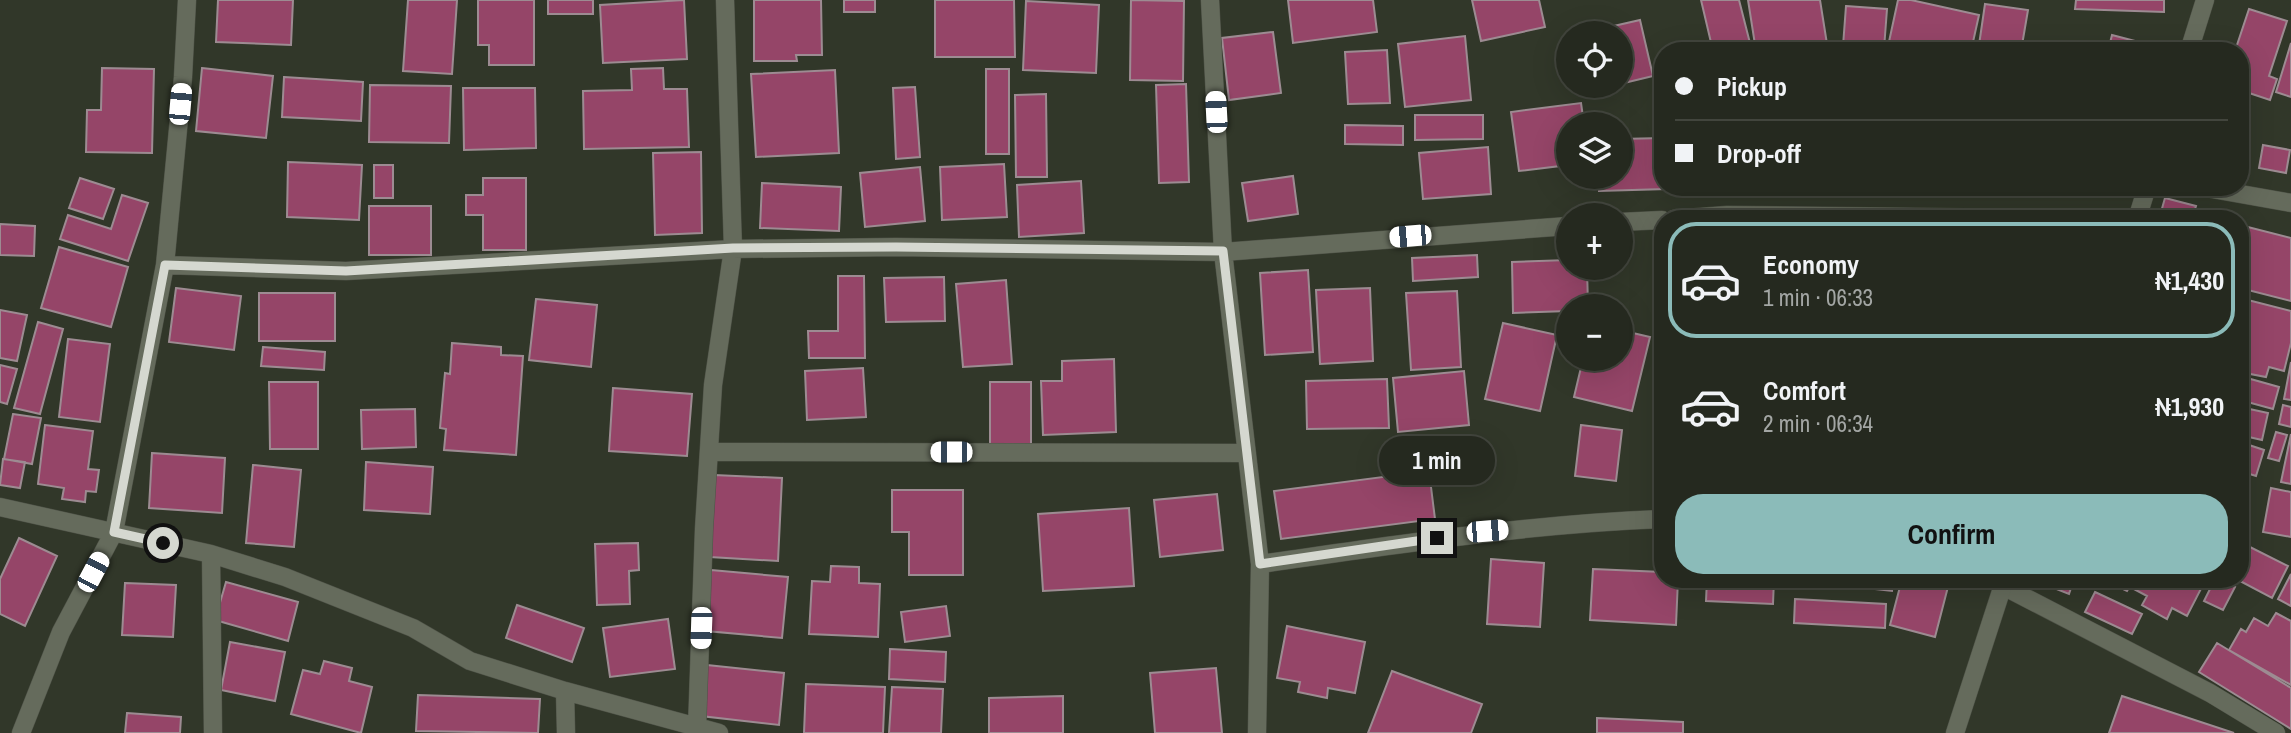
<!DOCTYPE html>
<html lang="en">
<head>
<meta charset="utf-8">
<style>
  body { margin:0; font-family:"Archivo Narrow",sans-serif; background:#2d3128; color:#f1f3f6; height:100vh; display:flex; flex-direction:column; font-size:26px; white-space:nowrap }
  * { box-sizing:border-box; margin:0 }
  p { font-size:23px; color:#a3a6a4 }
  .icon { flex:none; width:38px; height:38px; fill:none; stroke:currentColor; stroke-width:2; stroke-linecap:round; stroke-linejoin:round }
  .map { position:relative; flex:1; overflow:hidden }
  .details { position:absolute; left:1654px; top:210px; width:595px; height:378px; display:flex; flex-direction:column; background:#25291f; border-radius:28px; box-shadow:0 7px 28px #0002,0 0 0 2px #42453d }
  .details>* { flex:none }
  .hud { position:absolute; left:1654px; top:42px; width:595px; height:154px; border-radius:28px; box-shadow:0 7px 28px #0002,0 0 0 2px #42453d; display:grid; align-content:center; height:154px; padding:0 21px; background:#25291f }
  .controls { position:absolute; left:1556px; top:21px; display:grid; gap:14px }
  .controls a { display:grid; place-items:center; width:77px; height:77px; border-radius:50%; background:#25291f; box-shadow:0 7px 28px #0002,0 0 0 2px #42453d; font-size:35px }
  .end { position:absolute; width:32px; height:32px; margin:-16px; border:9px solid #d5d8d0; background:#111; box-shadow:0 0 0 4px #111 }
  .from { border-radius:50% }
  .bubble { position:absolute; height:49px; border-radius:24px; background:#25291f; box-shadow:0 7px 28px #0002,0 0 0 2px #42453d; font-size:23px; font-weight:700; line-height:49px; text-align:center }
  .car { position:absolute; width:21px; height:42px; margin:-21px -10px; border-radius:9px; box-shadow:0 0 5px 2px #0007; background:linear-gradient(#fff 24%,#345 0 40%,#fff 0 76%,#345 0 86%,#fff 0) }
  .hud b { display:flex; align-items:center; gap:24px; height:66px; font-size:26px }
  .hud b+b { border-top:2px solid #42453d }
  .hud i { width:18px; height:18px; background:#f1f3f6 }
  ul { padding:12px 0 0; list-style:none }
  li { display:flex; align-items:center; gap:21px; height:116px; margin:0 14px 10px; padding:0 7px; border:4px solid transparent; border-radius:28px }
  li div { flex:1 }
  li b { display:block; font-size:26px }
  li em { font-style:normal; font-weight:700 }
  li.on { border-color:#8bbbb9 }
  li>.icon { width:63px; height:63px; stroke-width:1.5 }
  .cta { display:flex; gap:14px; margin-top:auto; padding:14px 21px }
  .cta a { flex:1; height:80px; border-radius:28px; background:#8bbbb9; color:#111; font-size:28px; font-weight:700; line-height:80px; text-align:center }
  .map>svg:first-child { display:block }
  .building { fill:#954568; stroke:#9d8b92; stroke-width:2 }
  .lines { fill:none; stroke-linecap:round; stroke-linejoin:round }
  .minor-casing { stroke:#4e5247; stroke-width:19 }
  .tertiary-casing { stroke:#4e5247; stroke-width:19 }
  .minor { stroke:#656b5c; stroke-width:18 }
  .tertiary { stroke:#656b5c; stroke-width:18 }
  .route { stroke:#d5d8d0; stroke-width:9 }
</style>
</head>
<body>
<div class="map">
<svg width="2291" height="733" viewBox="0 0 2291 733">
  <rect width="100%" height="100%" fill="#313729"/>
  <path class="building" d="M218,0H293L291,45L216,42Z
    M408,0H457L452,74L403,71Z
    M478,0H534V65H489V45H478Z
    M548,0H593V14H548Z
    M684,0L687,59L603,63L600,5Z
    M754,0H821L822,55H796L797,61H754Z
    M844,0H875V12H844Z
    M935,0H1014L1015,57H935Z
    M1131,0L1184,1L1183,81L1130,80Z
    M1288,0H1373L1377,32L1293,43Z
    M1472,0H1539L1545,27L1481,41Z
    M1701,0H1739L1752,51H1713Z
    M1748,0H1820L1827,44L1778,51H1756Z
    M1898,0H1911L1979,15L1971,51H1887Z
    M2076,0H2164V12L2075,9Z
    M1026,1L1099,5L1096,73L1023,70Z
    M1985,4L2028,10L2021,51L1979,45Z
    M1846,6L1887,9L1884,49L1843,46Z
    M2249,9L2287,21L2269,76L2277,79L2270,100L2240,90V51H2235Z
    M1640,20L1653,76L1620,84V33H1583Z
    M1273,32L1281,93L1229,100L1222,38Z
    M2112,35L2158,47L2157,51H2108Z
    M1465,36L1471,100L1405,107L1398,44Z
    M2291,43V97L2276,92Z
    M1387,50L1390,103L1348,104L1345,52Z
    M102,68L154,69L152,153L86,152L87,110H101Z
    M202,68L273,76L266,138L196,131Z
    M663,68L664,89H687L689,147L584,149L583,91L632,90L631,69Z
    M986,69H1009V154H986Z
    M835,70L839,153L756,157L751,74Z
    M284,77L363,82L361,121L282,117Z
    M1186,84L1189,182L1159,183L1156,85Z
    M370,85L451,86L449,143L369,142Z
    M915,87L920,157L896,159L893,88Z
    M463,88H535L536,148L464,150Z
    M1046,94L1047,177H1016L1015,95Z
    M1581,103L1584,124H1568V165L1519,171L1511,112Z
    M1415,115H1483V139L1415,140Z
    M1345,125L1403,126V145L1345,144Z
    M1662,138V187L1665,189L1599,191V177H1620V139Z
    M2263,145L2290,150L2286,173L2259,168Z
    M1488,147L1491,194L1423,199L1419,153Z
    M701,152L702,233L655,235L653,153Z
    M288,162L362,165L359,220L287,217Z
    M1004,164L1007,217L942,220L940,167Z
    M374,165H393V198H374Z
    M920,167L925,221L865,227L860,173Z
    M1293,176L1298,214L1248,221L1242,183Z
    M80,178L114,189L103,219L69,208Z
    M483,178H526V250H483V215H466V195H483Z
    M1081,181L1084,233L1019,237L1017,185Z
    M762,183L841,187L839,231L760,228Z
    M122,195L148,203L128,261L60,239L68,215L111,229Z
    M2165,198L2196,206L2192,219H2159Z
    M369,206H431V255H369Z
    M0,224L35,226L34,256L0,255Z
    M2240,225L2291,238V301L2240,288Z
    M59,247L128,267L111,327L41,308Z
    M1477,255L1478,277L1413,281L1412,258Z
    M1568,260V268H1587L1588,306H1568V311L1513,313L1512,262Z
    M1308,270L1313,352L1265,355L1260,273Z
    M838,276H864L865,358H809L808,331H838Z
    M944,277L945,321L886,322L884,278Z
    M1006,280L1012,364L963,367L956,284Z
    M176,288L241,296L234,350L169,342Z
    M1370,288L1373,361L1320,364L1316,290Z
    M1457,291L1461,367L1411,370L1406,293Z
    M259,293H335V341H259Z
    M2240,298L2291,311V343L2284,371L2269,367L2266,377L2250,374L2249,377L2240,375Z
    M536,299L597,305L591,367L529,360Z
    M0,310L27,315L17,361L0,358Z
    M38,322L63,329L40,414L14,408Z
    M1503,323L1557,335L1540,411L1485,399Z
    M1620,330L1650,337L1632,411L1574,397L1583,359H1620Z
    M68,339L110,344L100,422L59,417Z
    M452,343L501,347V355L523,356L516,455L444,450L446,429L440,428L445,373L450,374Z
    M263,347L325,352L324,370L261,366Z
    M1114,359L1116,432L1043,435L1041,381H1062V361Z
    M2291,362V400L2284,399Z
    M0,365L17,369L7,404L0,402Z
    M863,368L866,417L807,420L805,371Z
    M1464,371L1469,425L1398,432L1393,378Z
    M2240,376L2279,387L2273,409L2240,400Z
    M1387,379L1389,428L1307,429L1306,381Z
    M269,382H318V449H270Z
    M990,382H1031V447H990Z
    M613,388L692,394L687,456L609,451Z
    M2283,405L2291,407V427L2279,424Z
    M2245,408L2268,413L2262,440L2240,435Z
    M415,409L416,447L362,449L361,410Z
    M13,414L41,418L32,464L4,459Z
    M45,425L93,431L88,469L99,470L96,492L86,491L85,502L62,499L64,488L38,484Z
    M1581,425L1622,430L1616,481L1575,476Z
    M2276,432L2287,435L2279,461L2268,458Z
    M2291,434V484L2281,482Z
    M2240,442L2264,450L2256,476L2240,471Z
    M152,453L225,458L222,513L149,508Z
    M3,459L25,462L20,488L0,485Z
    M366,462L433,467L430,514L364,510Z
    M253,465L301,470L294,547L246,543Z
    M1656,467H1662V508H1659Z
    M1429,471L1435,519L1281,539L1274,491Z
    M714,475L782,478L778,561L710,557Z
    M2271,488L2291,492V537L2263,532Z
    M892,490H963V575H909V532H892Z
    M1217,494L1223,550L1160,557L1154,500Z
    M1129,508L1134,586L1043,591L1038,514Z
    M19,538L57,556L25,626L0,614V579Z
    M2240,542L2288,566L2272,598L2240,581L2243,575L2240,573Z
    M638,543L639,570L629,571L630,604L597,605L595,544Z
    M1491,559L1544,563L1540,627L1487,624Z
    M831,566L859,567V583L880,584L878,637L809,634L812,581L830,582Z
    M1593,569L1662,572V579H1678L1676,625L1590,620Z
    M711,570L788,577L782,638L706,631Z
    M2291,574V606L2278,599Z
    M1707,579H1774L1773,604L1706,601Z
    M1785,579H1893L1892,591Z
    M1902,579H1950L1935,637L1890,625Z
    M2031,579H2074L2069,594Z
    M2107,579H2134L2127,591L2106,581Z
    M2136,579H2206L2187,616L2172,608L2167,619L2142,605L2147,596L2132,588Z
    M2215,579L2235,587L2223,610L2204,601Z
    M226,582L298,602L288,641L215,620Z
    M125,583L176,585L173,637L122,635Z
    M2095,592L2142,614L2132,634L2085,612Z
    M1795,599L1886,604L1885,628L1794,623Z
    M517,605L584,628L572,662L506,638Z
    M946,606L950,636L905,642L901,612Z
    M2276,613L2291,621V685L2229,650L2241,629L2246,632L2254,618L2268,626Z
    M668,619L675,669L610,677L603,628Z
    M1287,626L1365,642L1355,693L1328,688L1327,698L1298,692L1300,682L1277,678Z
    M230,642L285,652L275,701L221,690Z
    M2217,643L2291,688V729L2199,672Z
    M890,649L946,652L945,682L889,679Z
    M324,661L352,668L349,681L372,687L361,733L291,714L303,670L320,674Z
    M707,665L784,673L779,725L701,716Z
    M1216,668L1222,733H1155L1150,673Z
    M1392,671L1482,704L1471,733H1368Z
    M806,684L885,687L883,733H804Z
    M892,687L943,689L941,733H889Z
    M418,695L540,699L538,733L416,731Z
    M1063,696V733H989V698Z
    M2122,696L2234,733H2109Z
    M127,713L181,717L180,733H125Z
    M1597,718L1683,722V733H1597Z"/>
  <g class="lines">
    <g class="minor-casing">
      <path id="minor" d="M1210,0L1223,252L1260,564L1257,733
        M2201,187L2291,203
        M1674,219L1727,215L2112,219
        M1620,222L1662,220
        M165,265L346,271L733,249L896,247L1223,252L1568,226
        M709,452L1247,453
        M0,507L211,554L285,577L413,628L470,661L565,691L719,733
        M211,554L213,733
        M1260,564C1394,545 1527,524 1662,519
        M2003,586L2210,693L2276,733
        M565,691L566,733
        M697,728L704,529L713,385L733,249L725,0
        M21,733L61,632L114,532L165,265L183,77L187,0"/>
    </g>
    <g class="tertiary-casing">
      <path id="tertiary" d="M2189,51L2205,0
        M2137,219L2147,187
        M1955,733L2005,579"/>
    </g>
    <use href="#minor" class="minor"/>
    <use href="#tertiary" class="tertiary"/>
  </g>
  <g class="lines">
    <path class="route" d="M163,543L114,532L165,265L346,271L733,248L896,247L1223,251L1260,564L1437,538"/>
  </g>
</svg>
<div class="controls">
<a><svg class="icon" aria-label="locate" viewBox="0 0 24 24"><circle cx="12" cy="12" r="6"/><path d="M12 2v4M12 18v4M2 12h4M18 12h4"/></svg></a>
<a><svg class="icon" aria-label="layers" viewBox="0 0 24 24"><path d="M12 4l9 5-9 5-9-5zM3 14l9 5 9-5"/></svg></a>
<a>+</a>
<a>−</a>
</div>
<i class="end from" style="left:163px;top:543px"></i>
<i class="end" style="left:1437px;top:538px"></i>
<div class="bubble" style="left:1379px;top:436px;width:116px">1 min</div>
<i class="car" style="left:180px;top:104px;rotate:5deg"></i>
<i class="car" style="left:1216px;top:112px;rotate:357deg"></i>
<i class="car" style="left:1410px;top:236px;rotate:265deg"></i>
<i class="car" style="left:951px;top:452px;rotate:270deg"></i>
<i class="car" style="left:1487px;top:531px;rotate:85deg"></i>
<i class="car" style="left:93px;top:572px;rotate:28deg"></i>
<i class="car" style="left:701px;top:628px;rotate:182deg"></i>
<div class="hud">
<b><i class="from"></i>Pickup</b>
<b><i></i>Drop-off</b>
</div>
<section class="details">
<ul>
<li class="on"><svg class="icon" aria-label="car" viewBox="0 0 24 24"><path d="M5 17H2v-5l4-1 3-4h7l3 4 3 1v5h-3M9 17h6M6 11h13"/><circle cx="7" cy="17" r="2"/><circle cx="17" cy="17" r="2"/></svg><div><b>Economy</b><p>1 min · 06:33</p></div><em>₦1,430</em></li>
<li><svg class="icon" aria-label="car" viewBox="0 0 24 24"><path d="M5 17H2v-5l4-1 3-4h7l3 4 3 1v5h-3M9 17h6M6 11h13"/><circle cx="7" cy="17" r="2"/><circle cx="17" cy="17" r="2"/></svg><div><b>Comfort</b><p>2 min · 06:34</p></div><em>₦1,930</em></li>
</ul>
<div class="cta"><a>Confirm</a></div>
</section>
</div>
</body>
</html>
